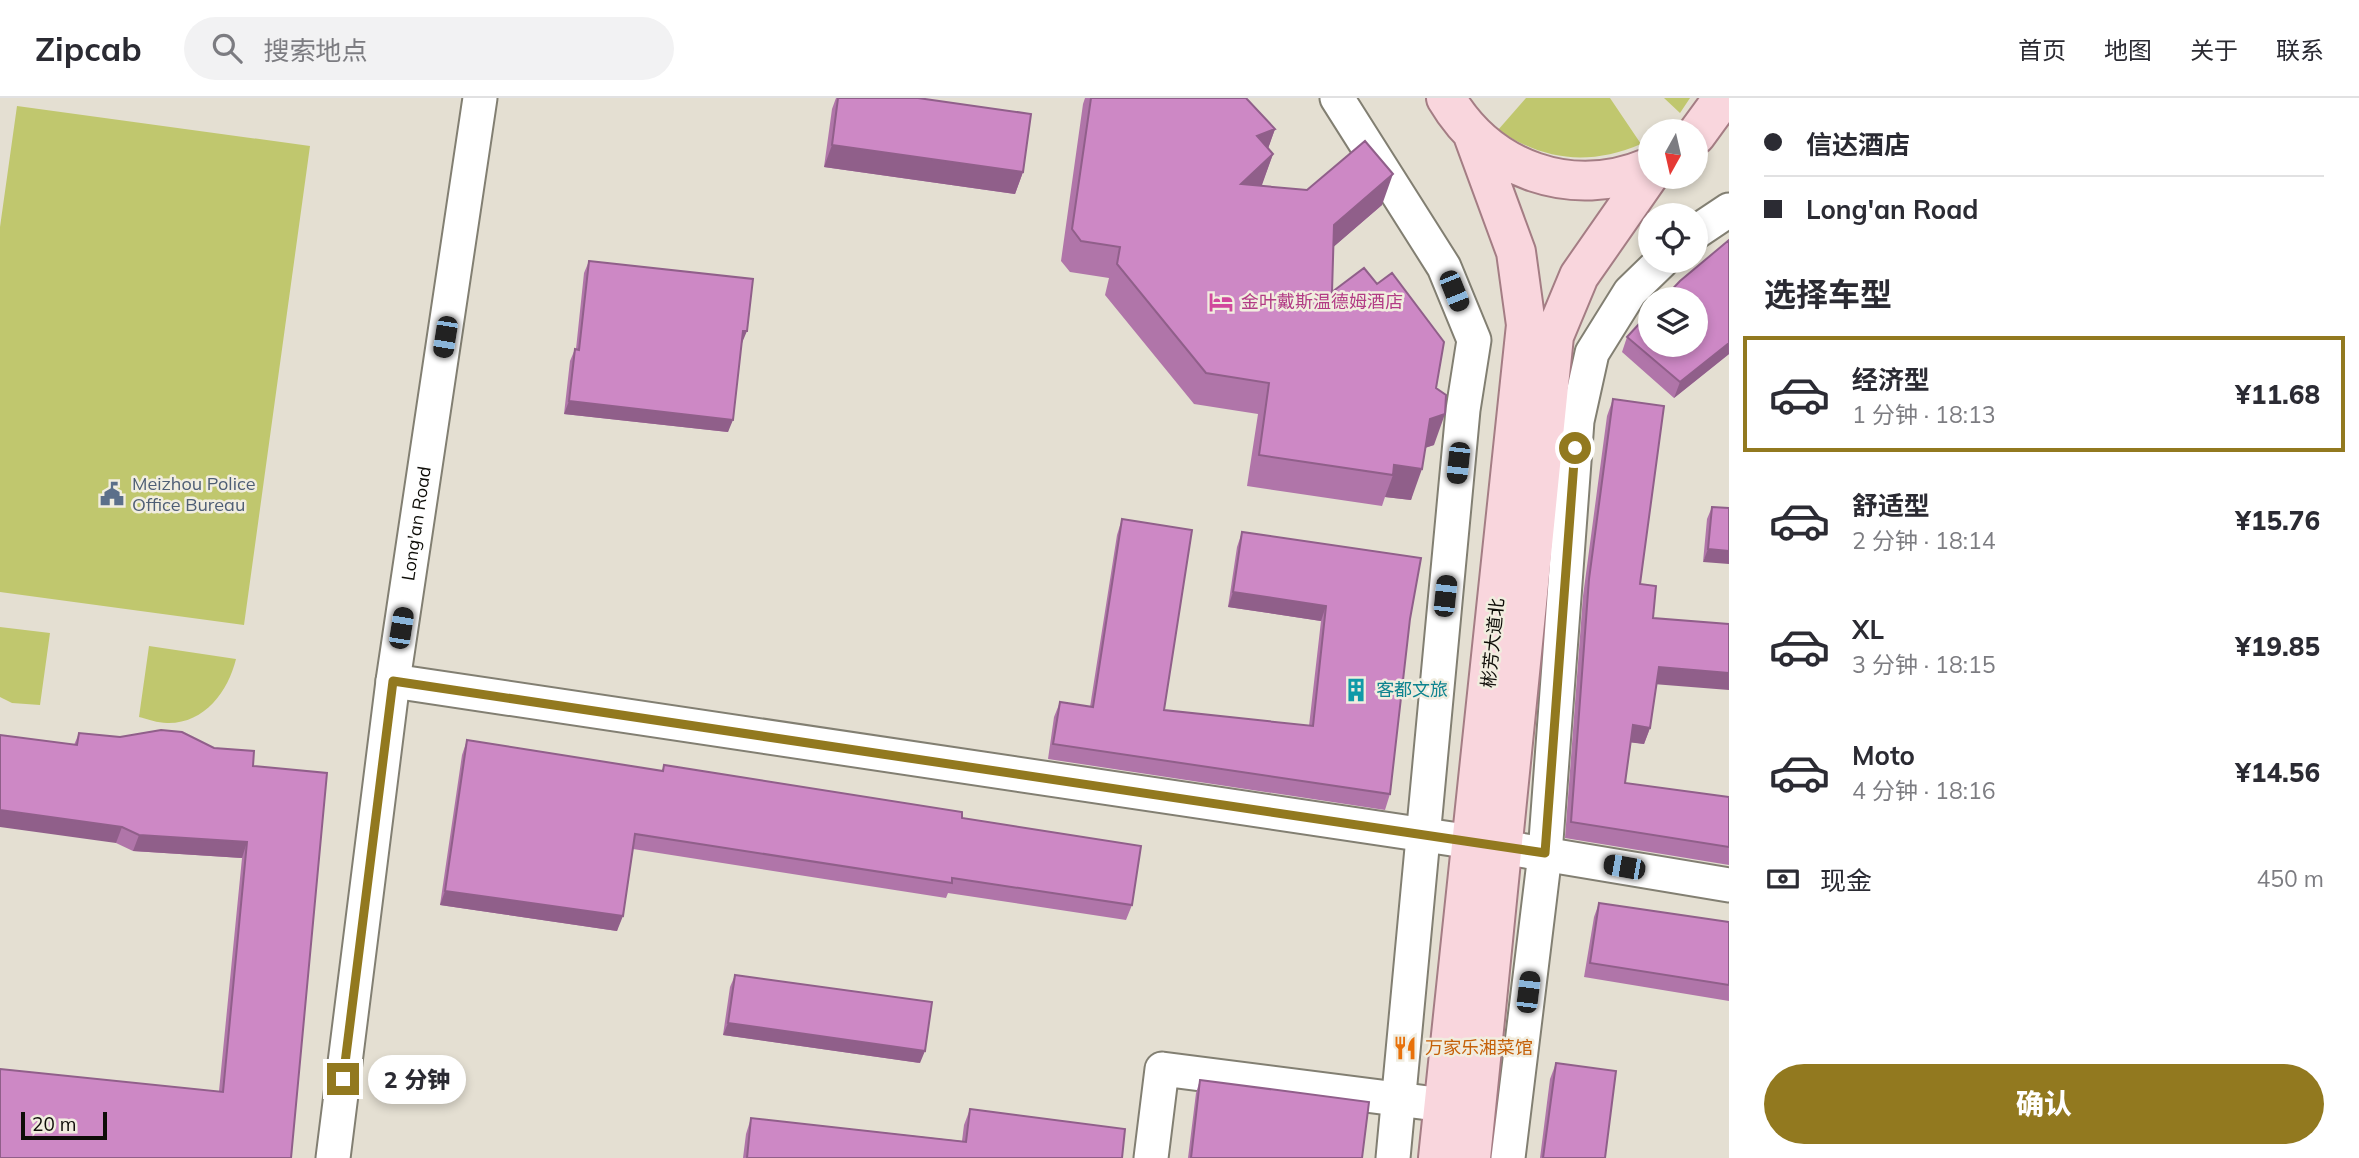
<!DOCTYPE html>
<html lang="zh">
<head>
<meta charset="utf-8">
<style>
  body { margin:0; font-family:Mulish,"Noto Sans SC",sans-serif; background:#f2f2f3; color:#2b2b33; height:100vh; display:flex; flex-direction:column; font-size:26px; white-space:nowrap }
  * { box-sizing:border-box; margin:0 }
  p { font-size:23px; color:#7c7c81 }
  .icon { flex:none; width:38px; height:38px; fill:none; stroke:currentColor; stroke-width:2; stroke-linecap:round; stroke-linejoin:round }
  .map { position:relative; flex:1; overflow:hidden }
  .side { display:flex; flex-direction:column; background:#fff; width:630px }
  .side>* { flex:none }
  .top-card { display:grid; align-content:center; height:154px; padding:0 35px; background:#fff }
  .needle { width:46px; rotate:188deg }
  .controls { position:absolute; left:1638px; top:21px; display:grid; gap:14px }
  .controls a { display:grid; place-items:center; width:70px; height:70px; border-radius:50%; background:#fff; box-shadow:0 4px 10px #0003; font-size:35px }
  .scale { position:absolute; left:21px; bottom:18px; width:86px; box-sizing:border-box; padding-left:7px; border:4px solid #0e0d08; border-top:0; font-size:19px; line-height:24px; white-space:nowrap; color:#0e0d08; -webkit-text-stroke:5px #f1eddf; paint-order:stroke }
  .end { position:absolute; width:32px; height:32px; margin:-16px; border:9px solid #92791f; background:#fff; box-shadow:0 0 0 4px #fff }
  .from { border-radius:50% }
  .bubble { position:absolute; height:49px; border-radius:24px; background:#fff; box-shadow:0 4px 10px #0003; font-size:23px; font-weight:800; line-height:49px; text-align:center }
  .car { position:absolute; width:21px; height:42px; margin:-21px -10px; border-radius:9px; box-shadow:0 0 5px 2px #0007; background:linear-gradient(#222 24%,#8ab4d8 0 40%,#222 0 76%,#8ab4d8 0 86%,#222 0) }
  .top-card b { display:flex; align-items:center; gap:24px; height:66px; font-size:26px }
  .top-card b+b { border-top:2px solid #e1e1e2 }
  .top-card i { width:18px; height:18px; background:#2b2b33 }
  ul { padding:0; list-style:none }
  li { display:flex; align-items:center; gap:21px; height:116px; margin:0 14px 10px; padding:0 21px; border:4px solid transparent; border-radius:0px }
  li div { flex:1 }
  li b { display:block; font-size:26px }
  li em { font-style:normal; font-weight:800 }
  li.on { border-color:#92791f }
  li>.icon { width:63px; height:63px; stroke-width:1.5 }
  h2 { padding:0 35px; font-size:32px; line-height:84px }
  .pay { display:flex; align-items:center; gap:18px; height:77px; padding:0 35px; font-size:26px }
  .pay p { margin-inline-start:auto }
  .button { display:flex; gap:14px; margin-top:auto; padding:14px 35px }
  .button a { flex:1; height:80px; border-radius:42px; background:#92791f; color:#fff; font-size:28px; font-weight:800; line-height:80px; text-align:center }
  header { display:flex; align-items:center; gap:42px; box-sizing:border-box; height:98px; padding:0 35px; background:#fff; border-bottom:2px solid #e1e1e2 }
  header strong { font-size:33px }
  nav { display:flex; gap:38px; margin-inline-start:auto; font-size:24px }
  .search { width:490px; height:63px; background:#f2f2f3; display:flex; align-items:center; gap:18px; box-sizing:border-box; padding:0 24px; border-radius:38px; color:#7c7c81; font-size:26px }
  main { display:flex; flex:1; min-height:0 }
  .map>svg:first-child { display:block }
  .green { fill:#c0c76e }
  .lines { fill:none; stroke-linecap:round; stroke-linejoin:round }
  .minor-casing { stroke:#827f72; stroke-width:37 }
  .major-casing { stroke:#a47d84; stroke-width:42 }
  .minor { stroke:#fff; stroke-width:33 }
  .major { stroke:#f9d6dd; stroke-width:38 }
  .wall { fill:#b075a9 }
  .shaded-wall { fill:#905f8a }
  .building { fill:#cd88c5; stroke:#905f8a; stroke-width:2 }
  .route { stroke:#92791f; stroke-width:9 }
  .labels { text-anchor:middle; stroke-width:5; stroke-linejoin:round; paint-order:stroke }
  .hotel-label { font-size:18px; fill:#b23c85; stroke:#f1eddf; text-anchor:start }
  .service-label { font-size:18px; fill:#4e5e75; stroke:#f1eddf; text-anchor:start }
  .street-label { font-size:18px; fill:#0e0d08; stroke:#f1eddf }
  .culture-label { font-size:18px; fill:#0d838f; stroke:#f1eddf; text-anchor:start }
  .food-label { font-size:18px; fill:#c56008; stroke:#f1eddf; text-anchor:start }
</style>
</head>
<body>
<header>
<strong>Zipcab</strong>
<div class="search"><svg class="icon" aria-label="search" viewBox="0 0 24 24"><circle cx="10" cy="10" r="6"/><path d="M15 15l6 6"/></svg>搜索地点</div>
<nav><a>首页</a><a>地图</a><a>关于</a><a>联系</a></nav>
</header>
<main>
<div class="map">
<svg width="1729" height="1060" viewBox="0 0 1729 1060">
  <rect width="100%" height="100%" fill="#e4dfd2"/>
  <path class="green" d="M1526,0H1610L1641,46C1589,68 1545,63 1498,32Z
    M1664,0H1690L1680,15Z
    M17,8L310,48L244,527L0,494V129Z
    M0,529L50,535L40,607L12,605L0,599Z
    M149,548L236,561C228,594 204,626 167,625C158,625 147,621 139,619Z"/>
  <g class="lines">
    <g class="minor-casing">
      <g id="minor">
        <path d="M1337,0L1444,169L1474,242L1463,312L1393,1060"/>
        <path d="M1696,134L1729,112"/>
        <path d="M393,583L1472,744L1729,787"/>
        <path id="s1" d="M333,1060L393,583L480,0"/>
        <path d="M1151,1060L1162,971L1444,1007"/>
        <path d="M1508,1060L1545,756L1577,323L1592,255L1630,194L1662,163"/>
      </g>
    </g>
    <g class="major-casing">
      <path id="major" d="M1446,0C1489,73 1572,102 1650,69
        M1696,37L1723,0
        M1438,1060L1526,227L1516,154L1473,37
        M1471,1060L1554,238L1579,178L1650,76"/>
    </g>
    <use href="#minor" class="minor"/>
    <use href="#major" class="major"/>
  </g>
  <path class="wall" d="M836,0H918L1023,74L1015,96L824,69L832,11Z
    M1085,0H1246L1275,31L1268,50L1273,56L1261,88L1382,107L1333,149L1332,194L1436,290L1434,347L1425,350L1411,402L1385,399L1382,408L1247,388L1258,316L1194,306L1105,197L1109,180L1070,174L1061,163L1083,6Z
    M589,163L742,245L728,334L564,316L570,263L575,251H576L584,175Z
    M1627,239L1729,256L1674,300L1622,254Z
    M1613,301L1640,486L1653,520L1656,586L1650,630L1644,646L1631,644L1625,685L1729,699V767L1565,740L1583,498L1607,318Z
    M1712,409L1729,410L1703,464L1707,421Z
    M1122,421L1164,612L1309,628L1321,523L1228,509L1237,449L1242,434L1410,521L1390,696L1385,712L1048,661L1054,619L1060,604L1090,609L1117,437Z
    M79,635L214,650L253,668L291,1060L219,993L242,760L133,753L116,745L74,647Z
    M467,642L662,673L664,667L962,720L1132,807L1126,822L948,795L946,800L633,751L617,833L440,807L462,657Z
    M1599,805L1729,824V903L1584,879L1594,819Z
    M735,877L920,965L723,937L730,889Z
    M1556,965L1605,1060H1540L1550,981Z
    M1200,982L1362,1060H1188L1196,995Z
    M970,1011L1122,1060H743L746,1036L751,1020L962,1043L964,1027Z"/>
  <path class="shaded-wall" d="M1275,31L1264,62L1257,38Z
    M832,47L1023,74L1015,96L824,69Z
    M1273,56L1262,87L1229,117L1241,86Z
    M1393,76L1382,107L1323,158L1334,127Z
    M743,233H747L742,245H738Z
    M1729,245V256L1674,300L1680,284Z
    M569,303L733,322L728,334L564,316Z
    M1445,316L1434,347L1418,352L1430,321Z
    M1394,367L1422,371L1411,402L1385,399L1393,377Z
    M1708,451L1729,453V466L1703,464Z
    M1233,494L1326,508L1321,523L1228,509Z
    M1659,569L1729,575V592L1653,586Z
    M1633,627L1650,630L1644,646L1627,644Z
    M0,712L122,729L116,745L0,729Z
    M139,737L247,744L242,760L133,753Z
    M445,793L623,818L617,833L440,807Z
    M728,925L925,953L920,965L723,937Z"/>
  <path class="building" d="M838,0H918L1031,16L1023,74L832,47Z
    M1091,0H1246L1275,31L1257,38L1273,56L1241,86L1307,92L1365,43L1393,76L1334,127L1332,194L1364,170L1377,186L1392,175L1444,244L1436,290L1446,297L1445,316L1430,321L1422,371L1394,367L1393,377L1259,357L1269,285L1206,275L1117,166L1120,149L1081,143L1072,131Z
    M1729,142V245L1680,284L1627,239L1650,214V247H1696V201H1663L1680,183Z
    M589,163L753,181L747,233H743L733,322L569,303L575,251L579,252Z
    M1613,301L1664,308L1640,486L1656,488L1653,520L1729,526V575L1659,569L1650,630L1633,627L1625,685L1729,699V749L1571,724L1589,481Z
    M1712,409L1729,410V453L1708,451Z
    M1122,421L1192,432L1164,612L1313,628L1326,508L1233,494L1242,434L1421,460L1410,521L1390,696L1053,646L1060,604L1093,609Z
    M161,632L182,634L214,650L254,653L253,668L327,675L291,1060H0V971L223,994L247,744L139,737L122,729L0,712V637L77,647L79,635L120,639Z
    M467,642L663,673L664,667L962,714V720L1141,748L1132,807L952,780V785L635,736L623,818L445,793Z
    M1599,805L1729,824V887L1590,865Z
    M735,877L932,904L925,953L728,925Z
    M1556,965L1616,973L1605,1060H1543Z
    M1200,982L1369,1004L1362,1060H1191Z
    M970,1011L1125,1031L1122,1060H747L751,1020L966,1044Z"/>
  <g class="lines">
    <path class="route" d="M343,981L393,583L1545,755L1575,350"/>
  </g>
  <defs>
    <g id="hotel-bare" transform="scale(1.89)"><path d="M-6-4.5h1.5V1H6V5H4.5V3h-9V5H-6ZM-4 0a1.8 1.8 0 1 1 3.6 0ZM.5 0V-2.5h3Q6-2.5 6 0Z" fill="#d1479c" stroke="#f1eddf" stroke-width="2.5" paint-order="stroke"/></g>
    <g id="civic-bare" transform="scale(1.89)"><path d="M-.6-6.5H3V-4.5H.6V-3L4-1V1h2V6H-6V1h2V-1L-.6-3ZM-1.2 2.5V6h2.4V2.5Z" fill="#5c6f8a" stroke="#f1eddf" stroke-width="2.5" paint-order="stroke"/></g>
    <g id="building-bare" transform="scale(1.89)"><path d="M-4-6H4V6H1V3H-1V6H-4ZM-2.5-4.3h1.7v1.8h-1.7ZM.8-4.3h1.7v1.8H.8ZM-2.5-1h1.7V.8h-1.7ZM.8-1h1.7V.8H.8Z" fill="#0f9aa8" stroke="#f1eddf" stroke-width="2.5" paint-order="stroke"/></g>
    <g id="restaurant-bare" transform="scale(1.89)"><path d="M-5-6h1v4h1v-4h1v4h1v-4h1v5L-1.5 .5V6h-2V.5L-5-1ZM5-6V6H3V1.5H1.5Q1.5-4 5-6Z" fill="#e8710a" stroke="#f1eddf" stroke-width="2.5" paint-order="stroke"/></g>
  </defs>
  <g fill-rule="evenodd">
    <use href="#hotel-bare" x="1221" y="204"/>
    <use href="#civic-bare" x="112" y="396"/>
    <use href="#building-bare" x="1356" y="592"/>
    <use href="#restaurant-bare" x="1405" y="950"/>
  </g>
  <g class="labels">
    <g class="hotel-label">
      <text x="1241" y="210">金叶戴斯温德姆酒店</text>
    </g>
    <g class="service-label">
      <text x="132" y="392">Meizhou Police<tspan x="132" dy="21">Office Bureau</tspan></text>
    </g>
    <g class="street-label">
      <text dy="6" stroke="none"><textPath href="#s1" startOffset="640">Long'an Road</textPath></text>
      <text transform="translate(1493 545) rotate(-84)" y="6">彬芳大道北</text>
    </g>
    <g class="culture-label">
      <text x="1376" y="598">客都文旅</text>
    </g>
    <g class="food-label">
      <text x="1425" y="956">万家乐湘菜馆</text>
    </g>
  </g>
</svg>
<div class="controls">
<a><svg class="needle" viewBox="-14 -14 28 28"><path d="M0-13l5 13h-10z" fill="#e53935"/><path d="M0 13l5-13h-10z" fill="#7c7c81"/></svg></a>
<a><svg class="icon" aria-label="locate" viewBox="0 0 24 24"><circle cx="12" cy="12" r="6"/><path d="M12 2v4M12 18v4M2 12h4M18 12h4"/></svg></a>
<a><svg class="icon" aria-label="layers" viewBox="0 0 24 24"><path d="M12 4l9 5-9 5-9-5zM3 14l9 5 9-5"/></svg></a>
</div>
<div class="scale">20 m</div>
<i class="end from" style="left:1575px;top:350px"></i>
<i class="end" style="left:343px;top:981px"></i>
<div class="bubble" style="left:368px;top:957px;width:98px">2 分钟</div>
<i class="car" style="left:1454px;top:193px;rotate:158deg"></i>
<i class="car" style="left:445px;top:239px;rotate:189deg"></i>
<i class="car" style="left:1458px;top:365px;rotate:186deg"></i>
<i class="car" style="left:1445px;top:498px;rotate:6deg"></i>
<i class="car" style="left:401px;top:530px;rotate:9deg"></i>
<i class="car" style="left:1624px;top:769px;rotate:280deg"></i>
<i class="car" style="left:1528px;top:894px;rotate:7deg"></i>
</div>
<section class="side">
<div class="top-card">
<b><i class="from"></i>信达酒店</b>
<b><i></i>Long'an Road</b>
</div>
<h2>选择车型</h2>
<ul>
<li class="on"><svg class="icon" aria-label="car" viewBox="0 0 24 24"><path d="M5 17H2v-5l4-1 3-4h7l3 4 3 1v5h-3M9 17h6M6 11h13"/><circle cx="7" cy="17" r="2"/><circle cx="17" cy="17" r="2"/></svg><div><b>经济型</b><p>1 分钟 · 18:13</p></div><em>¥11.68</em></li>
<li><svg class="icon" aria-label="car" viewBox="0 0 24 24"><path d="M5 17H2v-5l4-1 3-4h7l3 4 3 1v5h-3M9 17h6M6 11h13"/><circle cx="7" cy="17" r="2"/><circle cx="17" cy="17" r="2"/></svg><div><b>舒适型</b><p>2 分钟 · 18:14</p></div><em>¥15.76</em></li>
<li><svg class="icon" aria-label="car" viewBox="0 0 24 24"><path d="M5 17H2v-5l4-1 3-4h7l3 4 3 1v5h-3M9 17h6M6 11h13"/><circle cx="7" cy="17" r="2"/><circle cx="17" cy="17" r="2"/></svg><div><b>XL</b><p>3 分钟 · 18:15</p></div><em>¥19.85</em></li>
<li><svg class="icon" aria-label="car" viewBox="0 0 24 24"><path d="M5 17H2v-5l4-1 3-4h7l3 4 3 1v5h-3M9 17h6M6 11h13"/><circle cx="7" cy="17" r="2"/><circle cx="17" cy="17" r="2"/></svg><div><b>Moto</b><p>4 分钟 · 18:16</p></div><em>¥14.56</em></li>
</ul>
<div class="pay"><svg class="icon" aria-label="cash" viewBox="0 0 24 24"><path d="M3 7h18v10H3z"/><circle cx="12" cy="12" r="2"/></svg>现金<p>450 m</p></div>
<div class="button"><a>确认</a></div>
</section>
</main>
</body>
</html>
